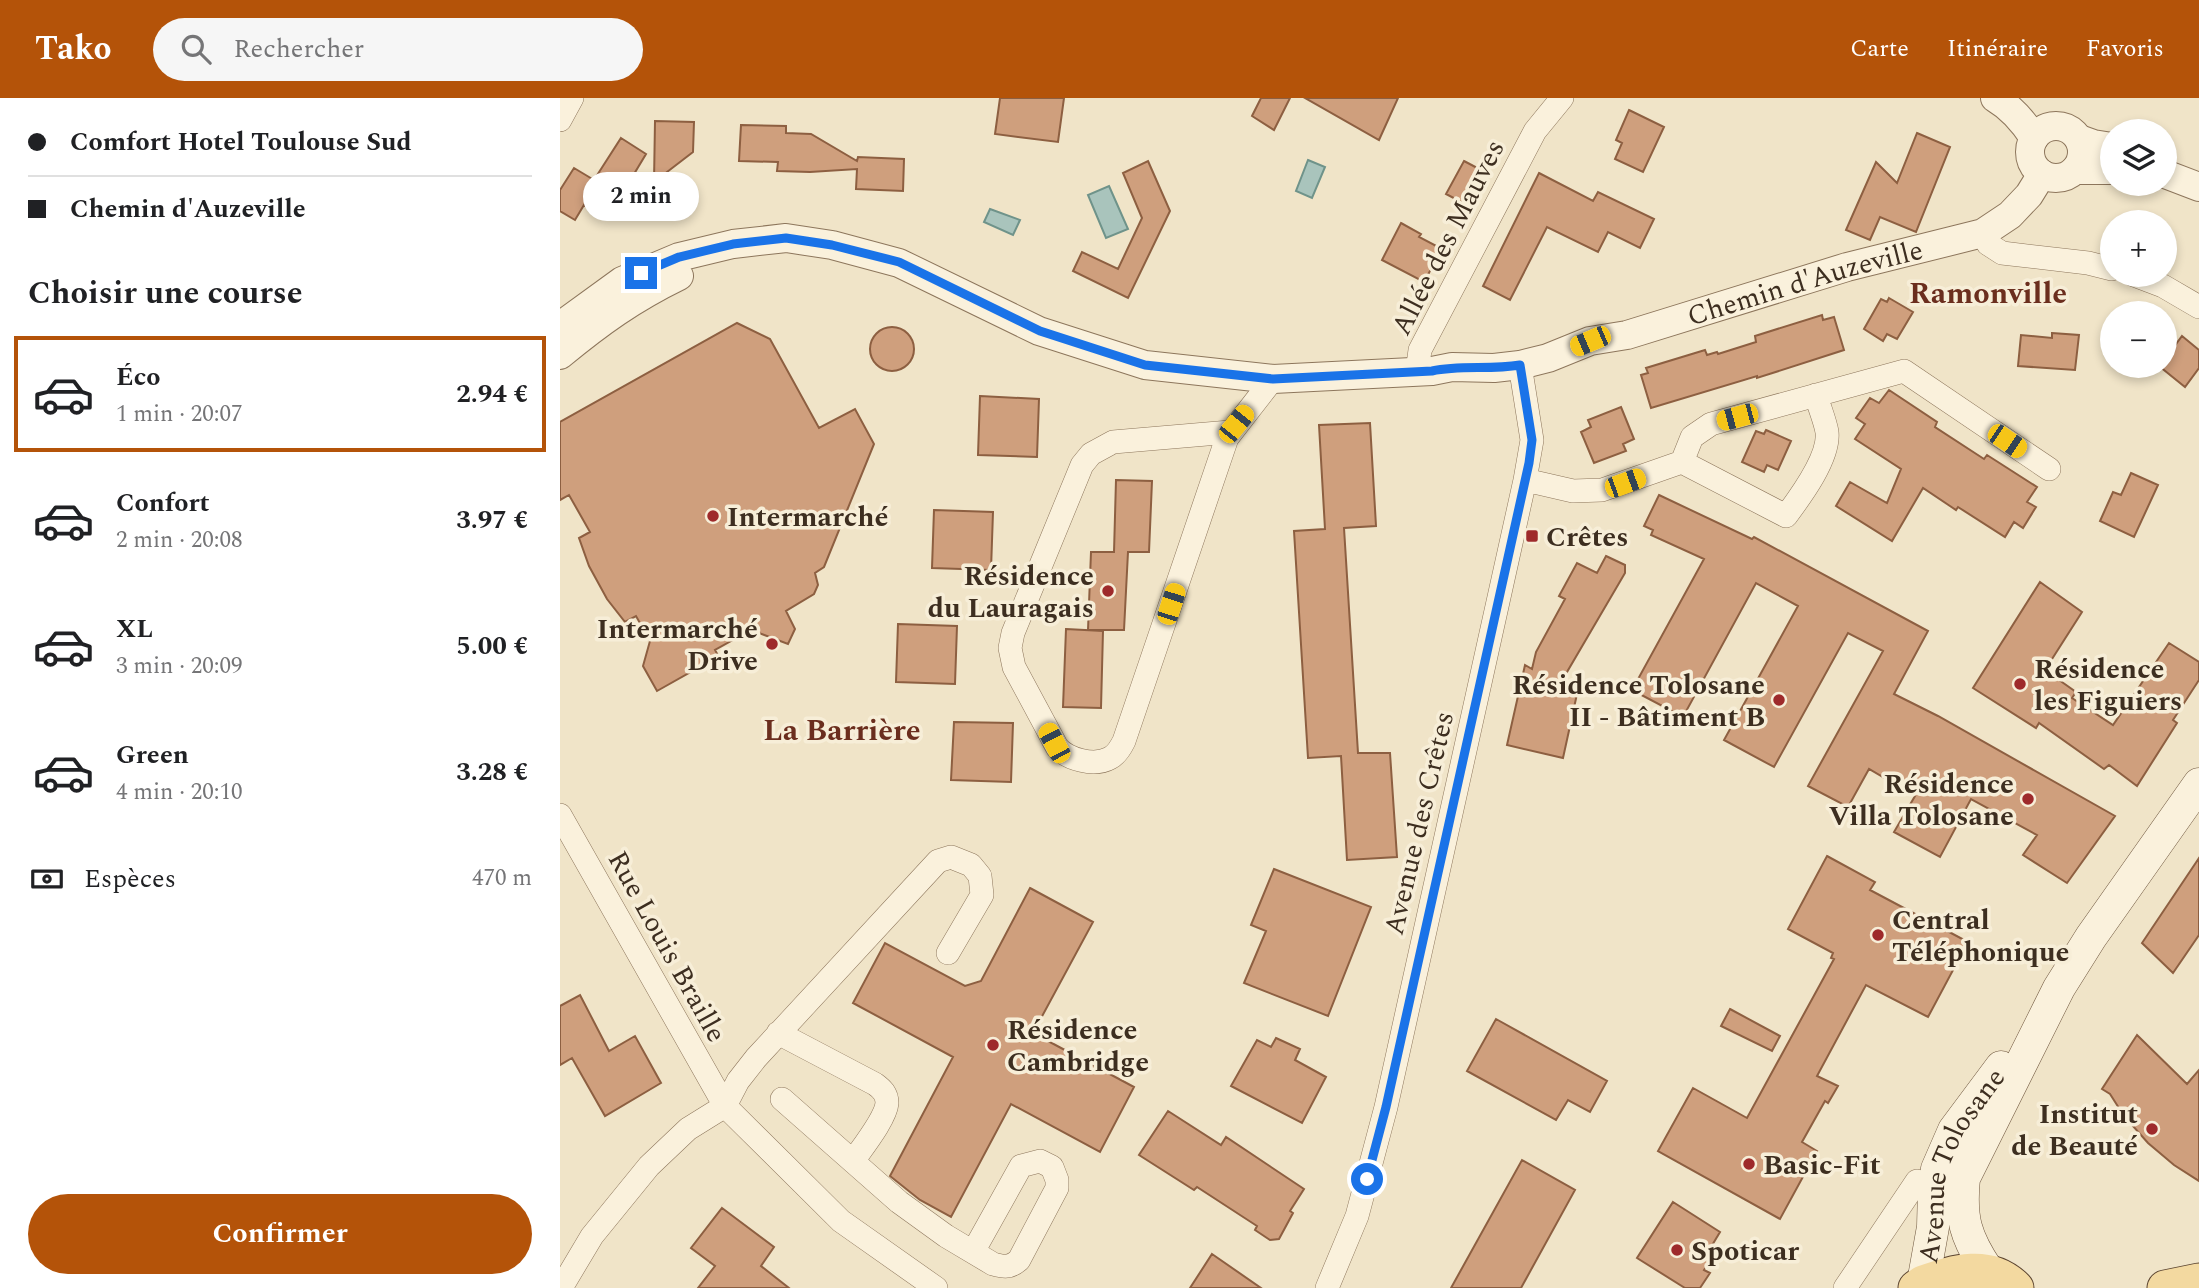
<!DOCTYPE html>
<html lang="fr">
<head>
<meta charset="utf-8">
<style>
  body { margin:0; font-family:Spectral,serif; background:#f6f6f6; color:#202124; height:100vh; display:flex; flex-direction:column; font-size:26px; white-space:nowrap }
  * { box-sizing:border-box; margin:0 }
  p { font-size:23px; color:#757577 }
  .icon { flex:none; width:38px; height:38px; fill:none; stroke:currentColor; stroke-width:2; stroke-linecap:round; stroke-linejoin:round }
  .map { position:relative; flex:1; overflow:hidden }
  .drawer { display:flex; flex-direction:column; background:#fff; width:560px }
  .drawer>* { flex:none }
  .guide { display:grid; align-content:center; height:154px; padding:0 28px; background:#fff }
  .controls { position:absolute; left:1540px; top:21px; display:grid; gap:14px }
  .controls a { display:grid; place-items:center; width:77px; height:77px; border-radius:50%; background:#fff; box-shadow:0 4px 10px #0003; font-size:35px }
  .end { position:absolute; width:32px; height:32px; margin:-16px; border:9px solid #1a73e8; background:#fff; box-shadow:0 0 0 4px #fff }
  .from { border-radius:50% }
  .bubble { position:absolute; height:49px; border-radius:24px; background:#fff; box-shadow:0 4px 10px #0003; font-size:23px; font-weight:700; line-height:49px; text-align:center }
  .car { position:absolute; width:21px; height:42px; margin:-21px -10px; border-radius:9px; box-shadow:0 0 5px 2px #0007; background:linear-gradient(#f5c518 24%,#345 0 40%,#f5c518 0 76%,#345 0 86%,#f5c518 0) }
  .guide b { display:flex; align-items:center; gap:24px; height:66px; font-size:26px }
  .guide b+b { border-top:2px solid #e0e0e0 }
  .guide i { width:18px; height:18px; background:#202124 }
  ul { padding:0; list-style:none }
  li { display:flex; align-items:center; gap:21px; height:116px; margin:0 14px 10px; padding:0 14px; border:4px solid transparent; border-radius:0px }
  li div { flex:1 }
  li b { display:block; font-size:26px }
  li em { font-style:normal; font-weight:700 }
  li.on { border-color:#b45309 }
  li>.icon { width:63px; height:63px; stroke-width:1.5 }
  h2 { padding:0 28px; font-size:32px; line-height:84px }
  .pay { display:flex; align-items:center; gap:18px; height:77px; padding:0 28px; font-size:26px }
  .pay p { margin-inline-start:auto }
  .cta { display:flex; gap:14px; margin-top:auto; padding:14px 28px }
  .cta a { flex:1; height:80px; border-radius:42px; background:#b45309; color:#fff; font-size:28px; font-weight:700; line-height:80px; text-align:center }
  header { display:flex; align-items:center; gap:42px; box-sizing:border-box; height:98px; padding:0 35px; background:#b45309; color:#fff }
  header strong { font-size:33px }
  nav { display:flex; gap:38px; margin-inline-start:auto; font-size:24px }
  .search { width:490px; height:63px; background:#f6f6f6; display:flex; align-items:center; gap:18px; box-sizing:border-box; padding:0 24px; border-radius:38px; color:#757577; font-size:26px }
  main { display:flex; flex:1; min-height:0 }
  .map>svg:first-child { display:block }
  .water { fill:#a9c4bc; stroke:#6f938a; stroke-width:2 }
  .building { fill:#cf9f7d; stroke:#8d5f41; stroke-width:2 }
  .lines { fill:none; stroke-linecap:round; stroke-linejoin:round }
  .minor-casing { stroke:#8d765c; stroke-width:24 }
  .tertiary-casing { stroke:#8d765c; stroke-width:30 }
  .secondary-casing { stroke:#6f573f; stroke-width:33 }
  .primary-casing { stroke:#5b4430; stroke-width:37 }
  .minor { stroke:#faf1dc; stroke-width:23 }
  .tertiary { stroke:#faf1dc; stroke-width:28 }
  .secondary { stroke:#faf1dc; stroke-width:32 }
  .primary { stroke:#f3d9a0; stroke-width:35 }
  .route { stroke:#1a73e8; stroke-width:9 }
  .poi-dot { fill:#9e2a2b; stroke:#f7eed8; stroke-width:2.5 }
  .labels { text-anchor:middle; stroke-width:7; stroke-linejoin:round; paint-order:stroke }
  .street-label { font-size:28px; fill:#3d2e20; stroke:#f7eed8 }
  .poi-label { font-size:28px; font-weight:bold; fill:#3d2e20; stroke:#f7eed8; text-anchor:start }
  .neighbourhood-label { font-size:30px; font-weight:bold; fill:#6b2e1e; stroke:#f7eed8 }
</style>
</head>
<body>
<header>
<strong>Tako</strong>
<div class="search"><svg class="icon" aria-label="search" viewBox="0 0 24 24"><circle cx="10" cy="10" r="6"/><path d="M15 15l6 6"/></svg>Rechercher</div>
<nav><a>Carte</a><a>Itinéraire</a><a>Favoris</a></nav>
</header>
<main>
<section class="drawer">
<div class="guide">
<b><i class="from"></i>Comfort Hotel Toulouse Sud</b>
<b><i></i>Chemin d'Auzeville</b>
</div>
<h2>Choisir une course</h2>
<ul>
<li class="on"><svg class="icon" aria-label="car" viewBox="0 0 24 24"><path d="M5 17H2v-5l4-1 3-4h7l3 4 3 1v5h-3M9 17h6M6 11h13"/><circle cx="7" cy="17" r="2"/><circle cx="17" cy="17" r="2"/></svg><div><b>Éco</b><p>1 min · 20:07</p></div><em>2.94 €</em></li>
<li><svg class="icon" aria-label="car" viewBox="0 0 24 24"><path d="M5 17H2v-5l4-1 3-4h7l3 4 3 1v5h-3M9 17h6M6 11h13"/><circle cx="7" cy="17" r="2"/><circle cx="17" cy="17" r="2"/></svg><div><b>Confort</b><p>2 min · 20:08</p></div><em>3.97 €</em></li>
<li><svg class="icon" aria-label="car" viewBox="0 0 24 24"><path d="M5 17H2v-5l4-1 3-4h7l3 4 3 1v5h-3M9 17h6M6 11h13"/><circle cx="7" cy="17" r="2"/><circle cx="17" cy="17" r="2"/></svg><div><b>XL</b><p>3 min · 20:09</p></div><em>5.00 €</em></li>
<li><svg class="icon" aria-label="car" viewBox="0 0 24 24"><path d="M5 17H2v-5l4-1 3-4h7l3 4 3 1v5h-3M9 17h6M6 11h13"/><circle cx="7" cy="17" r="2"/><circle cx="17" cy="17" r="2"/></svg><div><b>Green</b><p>4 min · 20:10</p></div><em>3.28 €</em></li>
</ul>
<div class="pay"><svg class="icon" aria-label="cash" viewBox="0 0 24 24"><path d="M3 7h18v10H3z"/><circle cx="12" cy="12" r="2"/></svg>Espèces<p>470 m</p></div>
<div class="cta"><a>Confirmer</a></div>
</section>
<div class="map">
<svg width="1639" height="1190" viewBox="0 0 1639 1190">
  <rect width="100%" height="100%" fill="#f0e4c8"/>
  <path class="water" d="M748,62L765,69L752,100L736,93Z
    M549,88L568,131L546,140L528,97Z
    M430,111L460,122L453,137L424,124Z"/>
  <path class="building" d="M440,0H504L498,44L435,36Z
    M701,0H730L714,32L692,18Z
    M745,0H838L819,42Z
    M1069,12L1104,29L1083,74L1055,61L1062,45L1056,42Z
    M95,23L134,24L133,54L94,84Z
    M181,27L226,28V35L251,36L297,63L298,59L344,61L343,93L296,91L297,71L250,74L217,73L218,64L179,63Z
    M1357,35L1390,49L1356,134L1320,119L1310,142L1286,132L1316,64L1337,85Z
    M61,40L86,56L47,121L24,107L15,122L0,113V92L14,70L34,82Z
    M588,63L610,113L568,200L513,173L522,154L558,171L582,120L563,75Z
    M904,63L923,73L905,106L886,96Z
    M979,75L1033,103L1038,94L1094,121L1080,150L1048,134L1038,154L987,129L950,202L923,188Z
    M841,125L861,136L859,139L882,151L864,184L822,162Z
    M1329,200L1353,214L1337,241L1327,236L1323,243L1304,231L1321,201L1327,204Z
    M1262,217L1263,222L1274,219L1284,252L1197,280V278L1091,310L1081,277L1088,275L1086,270L1145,252L1147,257L1157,254L1158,256L1196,244L1195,238Z
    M177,225L210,241L259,330L295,311L314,346L264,469L255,475L258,487L254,496L226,513L235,531L228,546L191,532L155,552L160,561L139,572L138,570L97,593L83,568L90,543L76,518L65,524L47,501L29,468L19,440L30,434L9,397L0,402V324Z
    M310 251a22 22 0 1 1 44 0a22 22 0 1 1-44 0Z
    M1492,235L1519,237L1515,272L1458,268L1461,237L1492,240Z
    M1622,238L1639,252V270L1625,289L1599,268H1605V261Z
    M1329,292L1377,324L1375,329L1424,361L1427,357L1477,389L1467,404L1476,409L1463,430L1454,424L1445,439L1398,409L1396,412L1363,390L1332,443L1276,408L1290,384L1327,405L1341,371L1295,341L1305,326L1296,320L1310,300L1319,305Z
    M420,298L479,301L477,359L418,357Z
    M1061,309L1074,341L1063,346L1066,353L1034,365L1021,334L1031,329L1028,322Z
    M810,325L816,428L784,430L798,655H830L837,759L787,762L781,658L748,660L734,433L765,431L759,327Z
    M1206,332L1231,343L1218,372L1207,367L1204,374L1182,364L1196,333L1204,336Z
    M1571,375L1598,387L1574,439L1540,423L1553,394L1561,397Z
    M556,382L592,383L589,454H568L564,532H528L531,454H554Z
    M1099,397L1192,441L1194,439L1368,533L1334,596L1378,618L1555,718L1507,785L1463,757L1477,737L1411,701L1380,759L1334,734L1355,698L1309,671L1288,709L1248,688L1323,553L1288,535L1214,669L1164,642L1238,508L1196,485L1123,619L1072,592L1144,461L1091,437L1093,432L1084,428Z
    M374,412L433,414L431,472L372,470Z
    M1046,458L1065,467V475L1000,586L1017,596L1003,660L947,647L965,567L972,571L976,554L1005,501L999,498L1017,465L1037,475Z
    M1480,484L1522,514L1485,572L1516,594L1512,600L1553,627L1609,545L1639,564V582L1613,622L1617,625L1577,688L1549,667L1544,671L1479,625L1476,630L1413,590Z
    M338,526L397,528L395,586L336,584Z
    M506,531L543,533L541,610L503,609Z
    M394,624L453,625L451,684L391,682Z
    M1267,758L1315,784L1310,792L1408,844L1368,919L1306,887L1257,978L1278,988L1268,1005L1265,1003L1242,1044L1257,1053L1220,1121L1098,1053L1133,990L1187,1020L1274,861L1271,860L1273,855L1228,831Z
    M1639,760V837L1613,875L1582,845Z
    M714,771L811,809L768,918L684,885L706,833L691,827Z
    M470,790L533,824L473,935L574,989L540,1054L451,1006L391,1119L360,1102L330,1078L393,959L293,905L325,845L405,888L421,883Z
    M20,897L49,953L75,938L101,985L45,1018L12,960L0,967V908Z
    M1170,911L1220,938L1212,953L1161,928Z
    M936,921L1047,983L1030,1014L1008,1002L996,1022L907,973Z
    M1577,937L1627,986L1639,972V1083L1614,1067L1588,1045L1564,1018L1550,996L1542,991Z
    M716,940L740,951L735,962L766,979L742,1025L671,988L697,942L711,949Z
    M608,1013L661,1047L666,1039L744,1091L730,1113L733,1115L719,1141L710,1142L695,1132L697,1128L637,1089L634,1092L579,1057Z
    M962,1062L1015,1092L961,1190H891Z
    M1113,1104L1160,1134L1145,1159L1150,1163L1144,1172L1150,1175L1140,1190H1125L1077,1160Z
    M162,1110L214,1149L201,1168L229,1190H138L155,1168L131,1150Z
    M652,1156L701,1190H630Z"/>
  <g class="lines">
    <g class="minor-casing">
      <path id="minor" d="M0,22L12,0
        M1423,135L1428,146L1442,155L1528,165L1552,171
        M1574,177L1603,188L1639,209
        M857,274L860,252L975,33L1002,0
        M670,334L553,344L531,356L522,367L453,535L450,550L454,569L497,649C507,661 534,669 550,660C556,657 561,649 564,643L667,340L713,281
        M1122,364L1132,339L1151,326L1344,273L1489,371
        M965,382L1013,393L1042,392L1122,364L1226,418C1241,398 1270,359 1267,334C1265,322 1259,309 1256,297
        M0,717L165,1008L281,1123L376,1190
        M218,935L315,986C322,991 327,996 327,1005C326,1020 302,1050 293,1063
        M222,1001L339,1104L386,1138L433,1166C444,1169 450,1170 459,1162L497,1090V1082L492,1069L480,1063L461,1068L413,1154
        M1,1190L32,1138L89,1068L128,1031L165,1008L178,983L196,960L378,763L391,759L411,767L420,778L422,797L388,855
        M767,1190L797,1118L826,1009L965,382L972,342L960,267
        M1285,1190L1357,1083"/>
    </g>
    <g class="tertiary-casing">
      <g id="tertiary">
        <path d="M1435,0C1452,10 1463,23 1474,40"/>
        <circle cx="1496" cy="54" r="26"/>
        <path d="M1519,41L1533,46L1552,49"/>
        <path d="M1515,72H1552"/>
        <path d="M1605,76L1639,89"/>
        <path id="s1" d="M0,228L62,183L119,159L173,146L226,140L272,147L339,165L479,233L585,267L713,281L872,273L892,269L934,270L960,267L988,260L1030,243L1067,237L1287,169L1423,135L1450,117L1469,97L1482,76"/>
        <path d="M0,257C40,224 72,201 119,178"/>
      </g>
    </g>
    <g class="secondary-casing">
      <g id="secondary">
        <path d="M1428,1173C1405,1139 1400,1120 1404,1080L1499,890L1531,839L1639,686"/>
        <path id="s2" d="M1363,1185L1373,1129L1374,1089L1377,1071L1394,1032L1441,969"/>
      </g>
    </g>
    <g class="primary-casing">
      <path id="primary" d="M1356,1190L1363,1185C1395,1174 1429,1163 1456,1190
        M1605,1190L1639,1183"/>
    </g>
    <use href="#minor" class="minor"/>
    <use href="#tertiary" class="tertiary"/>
    <use href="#secondary" class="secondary"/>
    <use href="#primary" class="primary"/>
  </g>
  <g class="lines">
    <path class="route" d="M81,175L119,159L173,146L226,140L272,147L339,164L480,233L585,267L713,281L872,273C901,267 930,272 960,267L972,342L969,365L826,1009L807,1081"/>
  </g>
  <g class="poi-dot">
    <circle cx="153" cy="418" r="7"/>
    <rect x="965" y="431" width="14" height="14" rx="3.5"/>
    <circle cx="548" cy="493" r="7"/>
    <circle cx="212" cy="546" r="7"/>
    <circle cx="1460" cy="586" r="7"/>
    <circle cx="1219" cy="602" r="7"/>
    <circle cx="1468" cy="701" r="7"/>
    <circle cx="1318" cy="837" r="7"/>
    <circle cx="433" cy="947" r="7"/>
    <circle cx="1592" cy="1031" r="7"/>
    <circle cx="1189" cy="1066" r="7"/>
    <circle cx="1117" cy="1152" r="7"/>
  </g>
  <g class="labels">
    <g class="street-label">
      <text transform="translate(887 139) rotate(-63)" y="10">Allée des Mauves</text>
      <text dy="10" stroke="none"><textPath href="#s1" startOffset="1304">Chemin d'Auzeville</textPath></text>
      <text transform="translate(858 725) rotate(-77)" y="10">Avenue des Crêtes</text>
      <text transform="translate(108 848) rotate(61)" y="10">Rue Louis Braille</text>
      <text dy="10" stroke="none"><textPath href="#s2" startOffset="126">Avenue Tolosane</textPath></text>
    </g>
    <g class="poi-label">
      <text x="167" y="428">Intermarché</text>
      <text x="986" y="448">Crêtes</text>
      <text x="534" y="487" text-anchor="end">Résidence<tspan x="534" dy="32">du Lauragais</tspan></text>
      <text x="198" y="540" text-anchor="end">Intermarché<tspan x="198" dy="32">Drive</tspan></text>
      <text x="1474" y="580">Résidence<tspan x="1474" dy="32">les Figuiers</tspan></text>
      <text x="1205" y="596" text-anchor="end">Résidence Tolosane<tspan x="1205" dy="32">II - Bâtiment B</tspan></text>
      <text x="1454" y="695" text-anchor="end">Résidence<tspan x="1454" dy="32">Villa Tolosane</tspan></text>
      <text x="1332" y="831">Central<tspan x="1332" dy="32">Téléphonique</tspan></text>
      <text x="447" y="941">Résidence<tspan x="447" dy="32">Cambridge</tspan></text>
      <text x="1578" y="1025" text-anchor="end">Institut<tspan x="1578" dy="32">de Beauté</tspan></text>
      <text x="1203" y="1076">Basic-Fit</text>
      <text x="1131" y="1162">Spoticar</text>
    </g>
    <g class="neighbourhood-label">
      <text x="1428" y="205">Ramonville</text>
      <text x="282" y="642">La Barrière</text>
    </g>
  </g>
</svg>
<div class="controls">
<a><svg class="icon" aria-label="layers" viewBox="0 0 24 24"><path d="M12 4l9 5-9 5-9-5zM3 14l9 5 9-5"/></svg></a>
<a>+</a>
<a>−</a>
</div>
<i class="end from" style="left:807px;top:1081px"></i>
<i class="end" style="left:81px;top:175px"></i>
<div class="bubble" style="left:23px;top:74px;width:116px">2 min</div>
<i class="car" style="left:1030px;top:243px;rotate:247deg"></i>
<i class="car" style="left:1177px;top:319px;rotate:255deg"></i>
<i class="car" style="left:676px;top:326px;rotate:39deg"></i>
<i class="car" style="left:1447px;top:343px;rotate:124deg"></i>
<i class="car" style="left:1065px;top:385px;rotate:70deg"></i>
<i class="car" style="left:611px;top:506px;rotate:18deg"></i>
<i class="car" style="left:494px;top:645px;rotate:332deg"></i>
</div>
</main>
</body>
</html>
